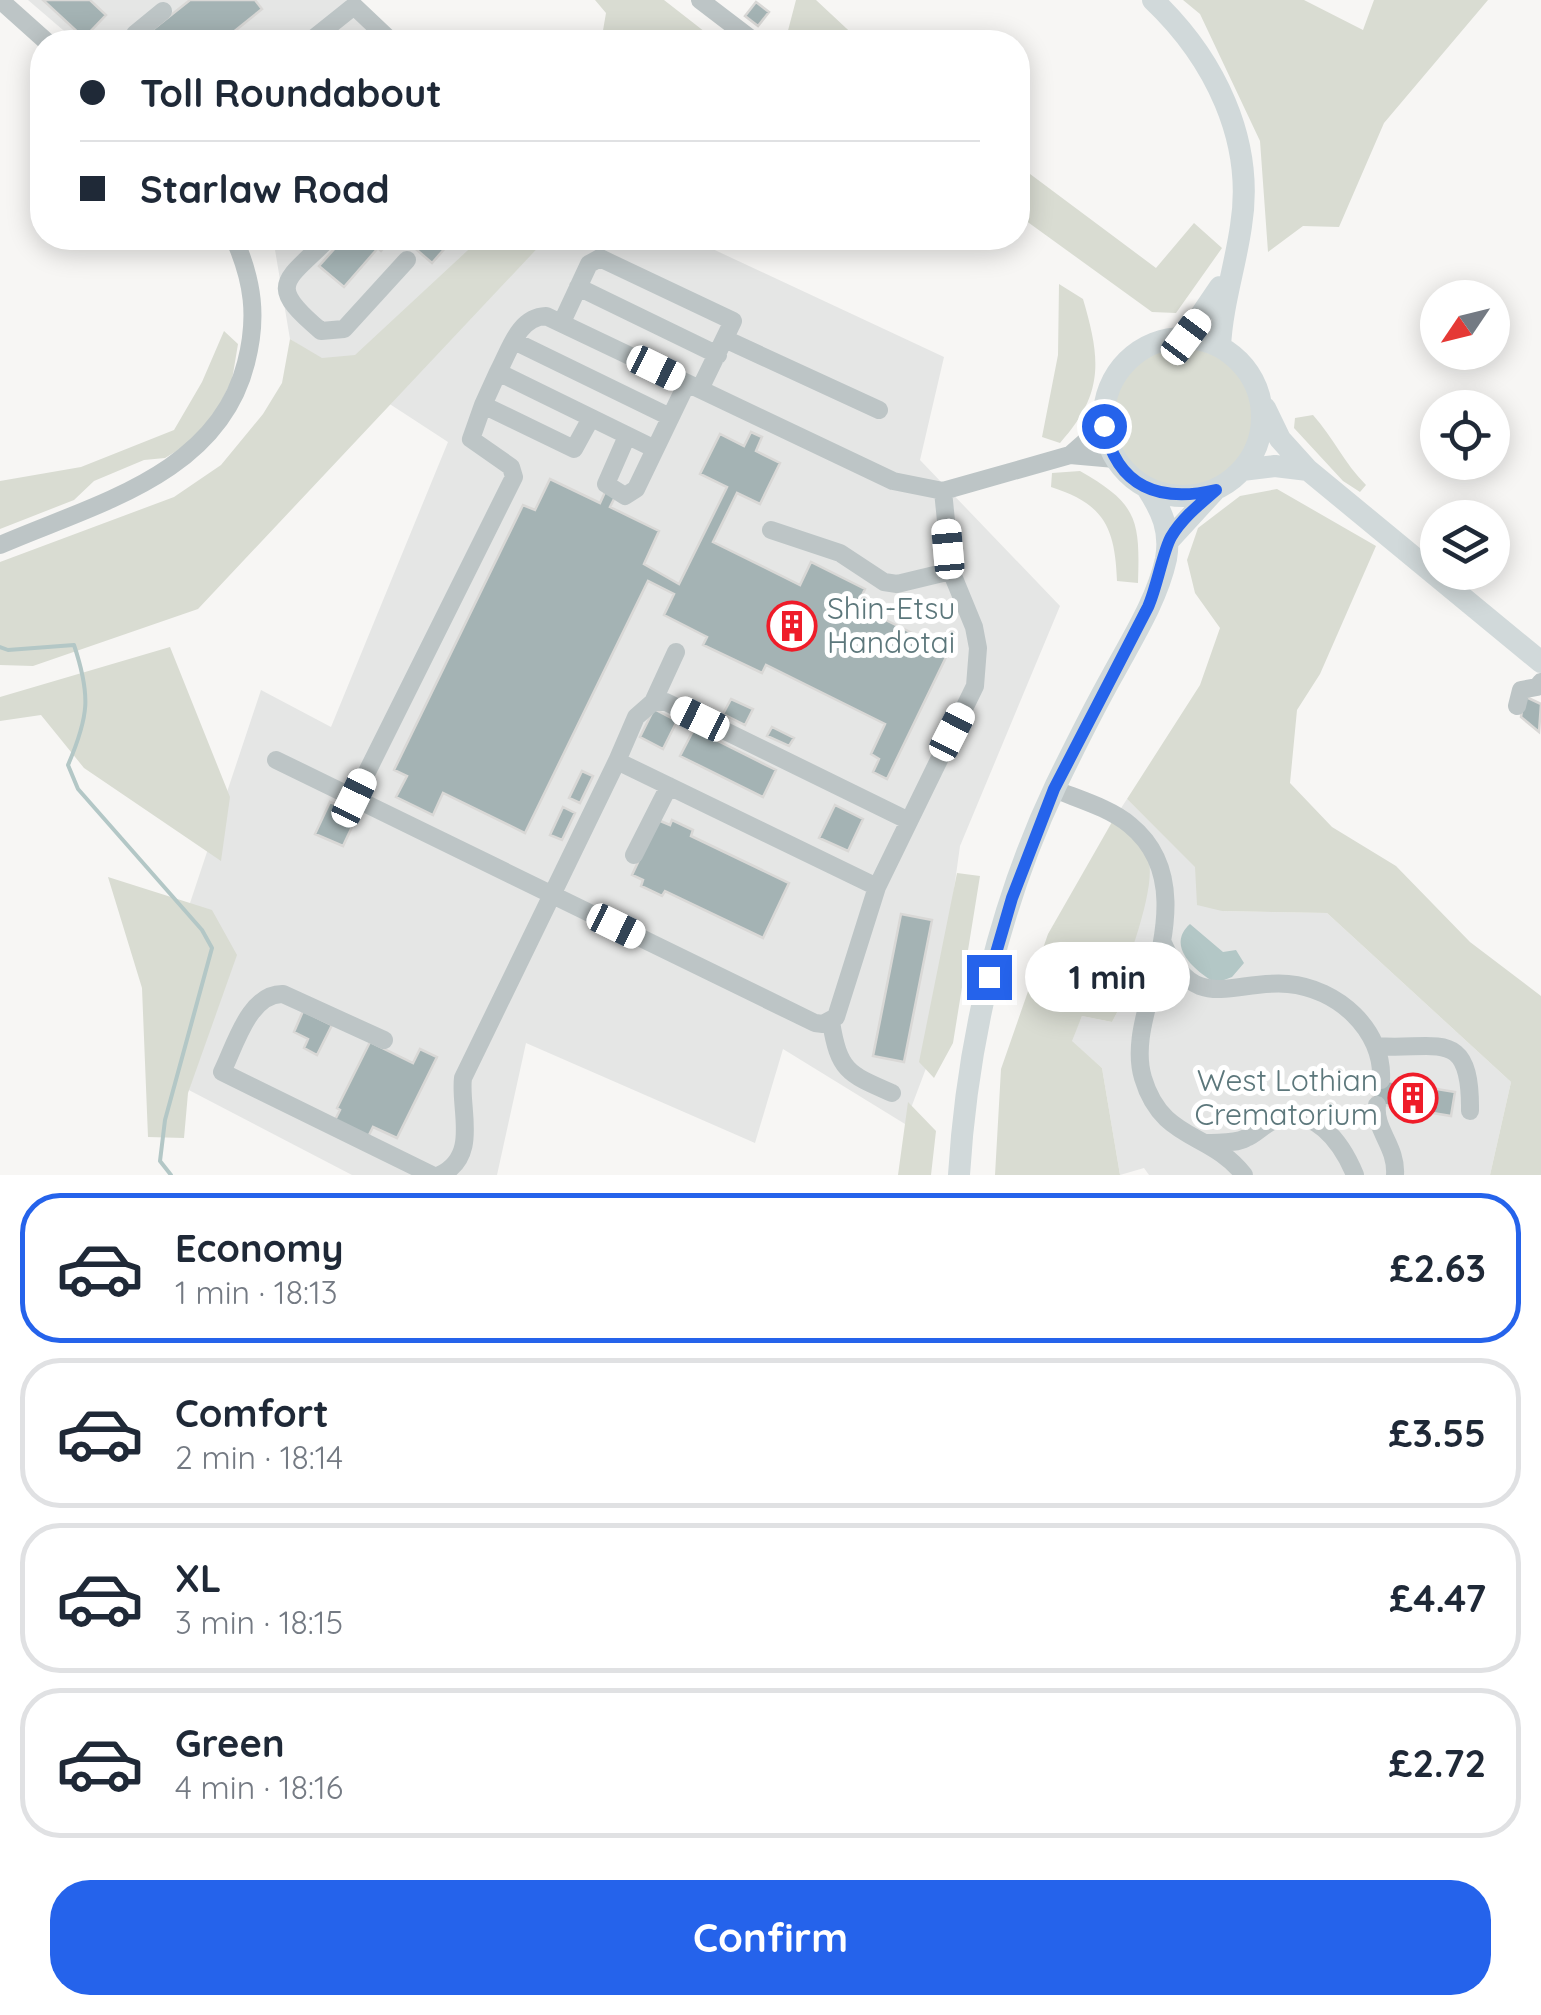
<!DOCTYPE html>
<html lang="en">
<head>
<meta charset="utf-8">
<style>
  body { margin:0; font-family:Quicksand,sans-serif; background:#f2f2f3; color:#1f2937; height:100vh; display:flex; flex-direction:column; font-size:38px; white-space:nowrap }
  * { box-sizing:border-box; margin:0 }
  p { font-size:32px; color:#747a83 }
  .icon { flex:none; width:55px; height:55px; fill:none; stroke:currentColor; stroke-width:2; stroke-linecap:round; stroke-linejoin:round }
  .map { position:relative; height:1175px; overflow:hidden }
  .drawer { display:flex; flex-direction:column; background:#fff; flex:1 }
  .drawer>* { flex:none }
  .top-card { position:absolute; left:30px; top:30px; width:1000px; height:220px; border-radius:40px; box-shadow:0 5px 25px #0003; display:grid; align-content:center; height:220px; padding:0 50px; background:#fff }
  .needle { width:65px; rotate:235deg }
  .fabs { position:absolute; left:1420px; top:280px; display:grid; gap:20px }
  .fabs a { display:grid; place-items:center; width:90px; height:90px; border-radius:50%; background:#fff; box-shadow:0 5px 25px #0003; font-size:50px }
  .end { position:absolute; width:45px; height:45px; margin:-22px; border:12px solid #2563eb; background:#fff; box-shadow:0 0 0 5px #fff }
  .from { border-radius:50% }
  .bubble { position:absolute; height:70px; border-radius:35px; background:#fff; box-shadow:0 5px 25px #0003; font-size:32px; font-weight:800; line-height:70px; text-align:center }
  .car { position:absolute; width:30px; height:60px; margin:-30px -15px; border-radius:12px; box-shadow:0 0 8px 2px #0007; background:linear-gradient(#fff 24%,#345 0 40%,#fff 0 76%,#345 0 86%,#fff 0) }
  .top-card b { display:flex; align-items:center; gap:35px; height:95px; font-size:38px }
  .top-card b+b { border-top:2px solid #e0e1e3 }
  .top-card i { width:25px; height:25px; background:#1f2937 }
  ul { padding:18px 0 0; list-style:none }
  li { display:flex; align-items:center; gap:30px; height:150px; margin:0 20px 15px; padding:0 30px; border:5px solid #e0e1e3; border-radius:40px }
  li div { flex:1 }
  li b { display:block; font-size:38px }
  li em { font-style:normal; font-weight:800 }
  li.on { border-color:#2563eb }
  li>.icon { width:90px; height:90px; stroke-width:1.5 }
  .cta { display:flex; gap:20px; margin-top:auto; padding:20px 50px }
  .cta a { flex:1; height:115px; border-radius:40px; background:#2563eb; color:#fff; font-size:40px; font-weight:800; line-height:115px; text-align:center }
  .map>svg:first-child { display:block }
  .built { fill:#e5e6e5 }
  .green { fill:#d9dcd2 }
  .water { fill:#b3c7c6 }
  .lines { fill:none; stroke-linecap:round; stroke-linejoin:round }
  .stream { stroke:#b3c7c6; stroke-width:4 }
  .building { fill:#a4b3b4; stroke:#d9d8d6; stroke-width:2.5 }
  .minor { stroke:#bdc5c6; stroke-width:18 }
  .major { stroke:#d1d9da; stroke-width:22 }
  .route { stroke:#2563eb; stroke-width:12 }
  .labels { text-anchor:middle; stroke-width:10; stroke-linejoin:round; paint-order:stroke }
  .poi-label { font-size:30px; fill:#5c777b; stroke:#fff; text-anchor:start }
</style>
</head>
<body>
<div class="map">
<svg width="1541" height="1175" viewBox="0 0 1541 1175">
  <rect width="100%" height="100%" fill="#f7f6f4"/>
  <path class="built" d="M28,0H346L394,42H77Z
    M273,238H689L944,357L920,460L1060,606L960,846L931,1055L905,1124L783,1049L755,1143L526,1043L497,1175H352L160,1075L169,966L261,690L331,727L448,442L290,339Z
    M1127,799L1196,867L1222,911L1327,913L1511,1082L1490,1175H1149L1144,1168L1120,1175L1102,1068L1071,1041L1082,1016L1112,1022L1122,1003L1115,993L1126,969L1112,822Z"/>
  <path class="green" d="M595,0H664L714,39L712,42H601L606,13Z
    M796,0H816L861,42H785Z
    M1183,0H1304L1363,30L1374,0H1488L1384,123L1339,227L1303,226L1268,252L1260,141L1200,14Z
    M1018,165L1156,268L1194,223L1222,248L1176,313L1152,312L1018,215Z
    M481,238H547L198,609L33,666L0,665V562L174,497L221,465L263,414L282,383L290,339L322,358L355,355Z
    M1059,284L1083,299C1101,360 1104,394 1060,443L1042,437L1058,355Z
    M224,331L238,344L232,380L213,418L188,444L165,458L144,460L94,481L74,500L0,529V481L81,467L174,430L202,382Z
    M1112 416a71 71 0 1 1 142 0a71 71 0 1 1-142 0Z
    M1313,415C1333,437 1344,463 1366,485L1360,492L1343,481L1294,428L1295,418Z
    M1080,471C1138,504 1140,520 1138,583L1117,581C1115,527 1104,504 1051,487L1052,473Z
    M1277,489L1376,546L1320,674L1297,710L1290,783L1332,827L1396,866L1470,942L1541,996V1175H1490L1511,1082L1327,913L1222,911L1197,905L1195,867L1127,799L1200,685L1220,628L1195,593L1187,560L1198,528L1240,496Z
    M170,647L230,797L221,861L84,768L41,715L0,721V697Z
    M1112,822C1127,832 1144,844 1149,863C1155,889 1127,968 1115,993L1122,1003L1112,1022L1082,1016L1072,1041L1102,1068L1120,1175H995L1001,1069L1048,934Z
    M957,873L980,876L953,1043L934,1078L919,1062Z
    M108,877L212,910L237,955L188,1093L184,1138L148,1137L142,988Z
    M908,1102L936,1131L931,1175H898Z"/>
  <path class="water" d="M1190,924L1223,952L1236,950L1244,963L1232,977L1216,983C1196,972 1165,946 1190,924Z"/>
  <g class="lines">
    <path class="stream" d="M0,647L8,650L74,645C91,696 89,716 68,765L78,789L202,930L212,948L165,1120L160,1161L171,1175"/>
  </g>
  <path class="building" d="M43,0H90L106,15L84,38Z
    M190,0H255L262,9L221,42H160L151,31Z
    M756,2L769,12L758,26L745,16Z
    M344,238L391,239L381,251L378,248L344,287L319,266Z
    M403,238H454L432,263Z
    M751,432L762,437L756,451L780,463L760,504L737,493L713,542L800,585L811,562L865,589L857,606L949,651L887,779L873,772L879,759L871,754L885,724L766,665L762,673L703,645L707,637L664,615L674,594L648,581L525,833L443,793L433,815L396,797L407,776L394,770L523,505L535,510L550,479L600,503L606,490L616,495L610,507L659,531L644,564L679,584L727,487L700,474L720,434L744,446Z
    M1524,696L1541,704L1539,732L1521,717Z
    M731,699L753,709L745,725L723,714Z
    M654,709L677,721L663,749L640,737Z
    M772,727L794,738L789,746L767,736Z
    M694,729L776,770L763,797L680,756Z
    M582,771L593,776L580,803L569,798Z
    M330,802L358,814L343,846L315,834Z
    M835,805L863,819L848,851L819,838Z
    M563,807L575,813L562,840L550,835Z
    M658,820L670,825L672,820L693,830L691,836L789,883L763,938L665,891L662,896L641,886L643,880L632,875Z
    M901,914L932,920L904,1062L873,1056Z
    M303,1011L332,1025L317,1055L304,1048L308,1039L294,1032Z
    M370,1042L413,1063L420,1049L437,1057L397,1138L373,1127L368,1137L335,1120L340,1110L337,1108Z
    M1376,1079L1455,1092L1451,1116L1372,1103Z"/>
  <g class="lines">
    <path class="minor" d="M0,0L47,42
      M700,0L755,42
      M139,42L135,34L163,11
      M255,42H261
      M309,42L354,6L391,41
      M329,238C285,282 265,284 321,331L344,329L407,260
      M578,287L718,355
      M562,322L589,264L600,258L733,321L700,389
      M725,339L879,410
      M514,341L670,417
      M498,372L483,405L574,449L591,418
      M1103,426L1070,455L1115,459
      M627,436L606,484L625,496L636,489L687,383
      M943,491L1070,455
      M771,530L840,553L884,582L897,584L951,571
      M0,545C94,504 218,475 246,363C258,317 253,281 234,238
      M676,652L653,702H666L909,821
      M653,702L636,717L617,761L877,887
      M1517,706L1521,690L1537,687L1541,682
      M276,760L354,798L514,477L511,467L471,439L483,405
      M1054,789C1078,799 1110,808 1130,825C1184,869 1164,938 1150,995C1143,1022 1135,1051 1143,1078C1162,1142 1210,1131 1244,1175
      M354,798L815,1023L823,1024L836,1017L877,887L975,686L978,648L974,627L951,571L943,491L893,481L546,316C518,317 510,350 498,372L655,449
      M634,855L669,786
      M1163,943C1195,1016 1233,979 1288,984C1337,988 1384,1030 1381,1080
      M831,1022C839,1071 848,1074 892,1093
      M384,1040L283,994C249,993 235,1046 222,1072L432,1175
      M1376,1046C1436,1051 1471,1025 1470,1111
      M1377,1105C1374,1130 1397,1146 1395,1175
      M1207,1143C1220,1142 1235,1144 1246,1138C1256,1134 1263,1125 1273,1121C1313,1102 1342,1143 1355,1175
      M440,1175C480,1156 459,1109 463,1078L617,761"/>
    <path class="major" d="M1153,0C1214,58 1255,140 1241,226C1235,268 1222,305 1220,347
      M1186,337L1220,287
      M1104 417a79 79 0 1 1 158 0a79 79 0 1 1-158 0Z
      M1265,408L1280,439L1308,470L1541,662
      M1242,470L1275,466L1308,470
      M1169,540L1214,491
      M959,1175C967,1042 999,905 1056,785C1074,748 1092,712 1112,676C1132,639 1157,600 1166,559C1171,531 1162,511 1147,488"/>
  </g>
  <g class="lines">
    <path class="route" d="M989,977L1012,898L1054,789L1148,607C1157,587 1163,551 1171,537C1182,518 1200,504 1216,490C1160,503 1117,488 1104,426"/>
  </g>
  <defs>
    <g id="building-ring" transform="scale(2.5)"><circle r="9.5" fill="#fff" stroke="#ef1c29" stroke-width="1.5"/><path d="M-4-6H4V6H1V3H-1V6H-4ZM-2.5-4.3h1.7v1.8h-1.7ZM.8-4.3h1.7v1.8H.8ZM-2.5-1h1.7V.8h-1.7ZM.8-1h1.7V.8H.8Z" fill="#ef1c29"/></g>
  </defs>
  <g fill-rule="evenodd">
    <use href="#building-ring" x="792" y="626"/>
    <use href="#building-ring" x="1413" y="1098"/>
  </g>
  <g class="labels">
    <g class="poi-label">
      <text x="827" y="619">Shin-Etsu<tspan x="827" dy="34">Handotai</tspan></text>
      <text x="1378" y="1091" text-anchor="end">West Lothian<tspan x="1378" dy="34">Crematorium</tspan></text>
    </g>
  </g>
</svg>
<div class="fabs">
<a><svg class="needle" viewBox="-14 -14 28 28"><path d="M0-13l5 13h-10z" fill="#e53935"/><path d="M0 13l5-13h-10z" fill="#747a83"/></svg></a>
<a><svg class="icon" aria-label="locate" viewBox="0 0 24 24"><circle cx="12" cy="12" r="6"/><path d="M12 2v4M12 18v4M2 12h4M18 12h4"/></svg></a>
<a><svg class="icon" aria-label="layers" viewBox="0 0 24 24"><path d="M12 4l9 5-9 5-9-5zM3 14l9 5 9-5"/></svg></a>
</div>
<i class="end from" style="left:1104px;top:426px"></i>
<i class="end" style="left:989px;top:977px"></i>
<div class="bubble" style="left:1025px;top:942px;width:165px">1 min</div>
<i class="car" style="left:1186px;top:337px;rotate:37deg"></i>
<i class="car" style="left:656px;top:368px;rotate:116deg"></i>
<i class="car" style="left:948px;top:549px;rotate:355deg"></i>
<i class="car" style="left:700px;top:719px;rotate:296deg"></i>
<i class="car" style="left:952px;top:732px;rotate:27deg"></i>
<i class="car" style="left:354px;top:798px;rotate:26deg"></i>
<i class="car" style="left:616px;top:926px;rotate:116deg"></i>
<div class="top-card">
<b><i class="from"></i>Toll Roundabout</b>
<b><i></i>Starlaw Road</b>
</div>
</div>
<section class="drawer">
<ul>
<li class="on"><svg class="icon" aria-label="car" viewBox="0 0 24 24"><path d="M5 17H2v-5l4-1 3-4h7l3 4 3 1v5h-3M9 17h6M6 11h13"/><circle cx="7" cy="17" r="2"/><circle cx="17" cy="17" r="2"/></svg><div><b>Economy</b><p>1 min · 18:13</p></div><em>£2.63</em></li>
<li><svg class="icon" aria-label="car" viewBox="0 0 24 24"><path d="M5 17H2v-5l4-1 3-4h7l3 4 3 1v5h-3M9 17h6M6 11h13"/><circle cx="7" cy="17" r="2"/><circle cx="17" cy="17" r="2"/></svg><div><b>Comfort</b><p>2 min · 18:14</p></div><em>£3.55</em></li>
<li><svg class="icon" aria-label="car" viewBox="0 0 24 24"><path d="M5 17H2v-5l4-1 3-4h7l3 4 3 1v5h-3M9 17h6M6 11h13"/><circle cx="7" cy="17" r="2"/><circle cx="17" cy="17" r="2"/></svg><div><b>XL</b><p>3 min · 18:15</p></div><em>£4.47</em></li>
<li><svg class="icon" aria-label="car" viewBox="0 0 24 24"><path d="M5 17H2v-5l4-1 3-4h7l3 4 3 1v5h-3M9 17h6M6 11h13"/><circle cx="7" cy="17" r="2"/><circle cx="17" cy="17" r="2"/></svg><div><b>Green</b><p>4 min · 18:16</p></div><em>£2.72</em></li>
</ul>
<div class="cta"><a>Confirm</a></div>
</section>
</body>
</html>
